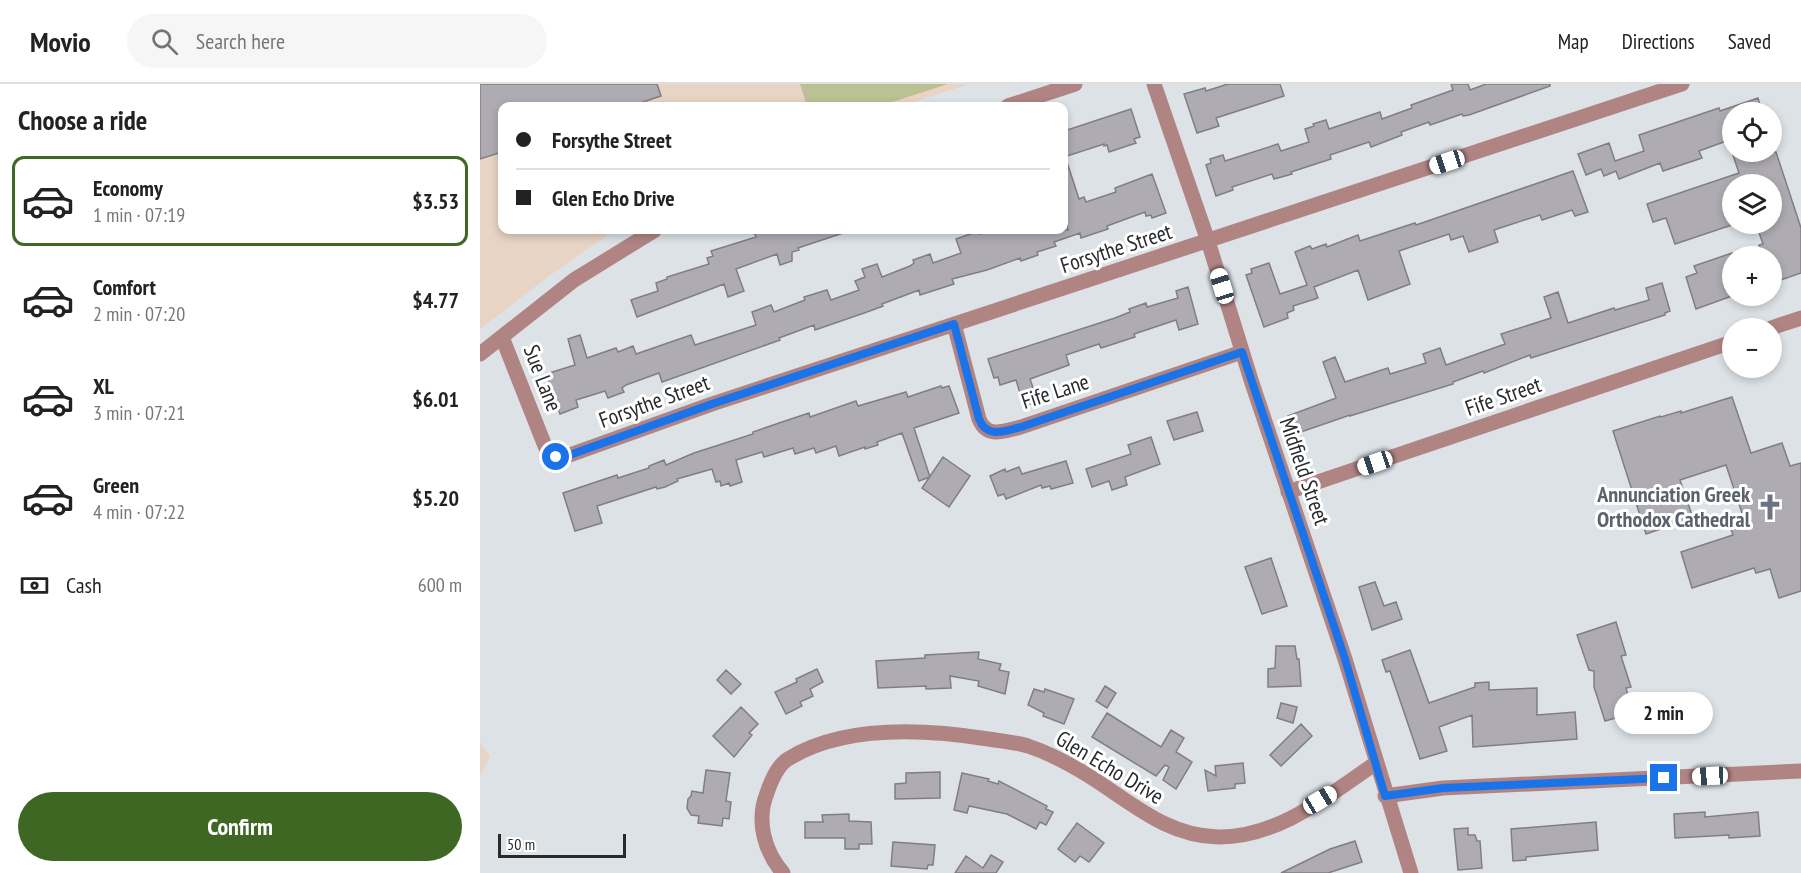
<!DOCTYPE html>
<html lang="en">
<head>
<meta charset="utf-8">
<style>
  body { margin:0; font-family:"PT Sans Narrow",sans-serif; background:#f6f6f6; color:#222; height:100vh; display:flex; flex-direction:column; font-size:22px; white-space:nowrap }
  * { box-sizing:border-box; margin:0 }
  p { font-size:20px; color:#767676 }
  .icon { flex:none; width:33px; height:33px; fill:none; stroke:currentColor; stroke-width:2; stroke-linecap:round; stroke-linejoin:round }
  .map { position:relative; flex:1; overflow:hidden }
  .side { display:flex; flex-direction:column; background:#fff; width:480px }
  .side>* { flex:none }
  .hud { position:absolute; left:18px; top:18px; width:570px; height:132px; border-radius:12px; box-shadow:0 3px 9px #0003; display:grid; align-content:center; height:132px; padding:0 18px; background:#fff }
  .fabs { position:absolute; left:1242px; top:18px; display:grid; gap:12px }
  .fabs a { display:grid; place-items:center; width:60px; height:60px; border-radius:50%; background:#fff; box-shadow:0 3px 9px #0003; font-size:30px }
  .scale { position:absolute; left:18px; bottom:15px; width:128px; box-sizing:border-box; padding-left:6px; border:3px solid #282a2c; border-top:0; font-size:16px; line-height:21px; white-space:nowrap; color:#282a2c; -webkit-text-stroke:4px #fff; paint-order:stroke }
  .end { position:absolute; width:27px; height:27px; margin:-14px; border:8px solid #1a73e8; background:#fff; box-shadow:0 0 0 3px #fff }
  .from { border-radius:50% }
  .bubble { position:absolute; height:42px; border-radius:21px; background:#fff; box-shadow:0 3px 9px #0003; font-size:20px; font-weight:600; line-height:42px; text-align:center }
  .car { position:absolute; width:18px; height:36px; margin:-18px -9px; border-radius:8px; box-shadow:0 0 4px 2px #0007; background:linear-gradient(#fff 24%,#345 0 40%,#fff 0 76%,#345 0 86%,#fff 0) }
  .hud b { display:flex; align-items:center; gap:21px; height:57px; font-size:22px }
  .hud b+b { border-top:2px solid #e0e0e0 }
  .hud i { width:15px; height:15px; background:#222 }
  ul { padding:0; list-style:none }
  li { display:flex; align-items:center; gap:18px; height:90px; margin:0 12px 9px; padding:0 6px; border:3px solid transparent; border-radius:12px }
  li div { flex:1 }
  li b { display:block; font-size:22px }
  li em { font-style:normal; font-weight:600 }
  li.selected { border-color:#3e6723 }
  li>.icon { width:54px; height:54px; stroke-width:1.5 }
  h2 { padding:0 18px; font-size:27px; line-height:72px }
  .pay { display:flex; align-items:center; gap:15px; height:66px; padding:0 18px; font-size:22px }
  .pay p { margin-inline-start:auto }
  .cta { display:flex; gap:12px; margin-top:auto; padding:12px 18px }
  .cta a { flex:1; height:69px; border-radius:36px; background:#3e6723; color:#fff; font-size:24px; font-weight:600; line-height:69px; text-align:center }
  header { display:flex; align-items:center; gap:36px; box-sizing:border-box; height:84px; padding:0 30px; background:#fff; border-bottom:2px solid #e0e0e0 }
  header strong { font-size:28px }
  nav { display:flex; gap:33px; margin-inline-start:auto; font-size:21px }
  .search { width:420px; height:54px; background:#f6f6f6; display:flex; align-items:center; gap:15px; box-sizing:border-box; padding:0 21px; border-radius:33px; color:#767676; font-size:22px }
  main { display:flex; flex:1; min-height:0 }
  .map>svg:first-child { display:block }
  .education { fill:#e7d4c4 }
  .green { fill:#bbc095 }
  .building { fill:#aeacb2; stroke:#807e84; stroke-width:1.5 }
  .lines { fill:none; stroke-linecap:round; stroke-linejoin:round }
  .minor { stroke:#b18484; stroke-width:15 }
  .tertiary { stroke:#b18484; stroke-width:15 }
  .route { stroke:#1a73e8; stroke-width:8 }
  .labels { text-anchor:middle; stroke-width:6; stroke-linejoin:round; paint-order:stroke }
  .street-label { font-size:22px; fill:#282a2c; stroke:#fff }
  .worship-label { font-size:22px; font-weight:bold; fill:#5b616d; stroke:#fff; text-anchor:end }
</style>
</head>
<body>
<header>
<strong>Movio</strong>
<div class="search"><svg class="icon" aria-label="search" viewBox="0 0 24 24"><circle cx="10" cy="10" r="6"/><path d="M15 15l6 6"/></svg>Search here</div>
<nav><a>Map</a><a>Directions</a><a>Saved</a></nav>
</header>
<main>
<section class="side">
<h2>Choose a ride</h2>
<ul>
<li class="selected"><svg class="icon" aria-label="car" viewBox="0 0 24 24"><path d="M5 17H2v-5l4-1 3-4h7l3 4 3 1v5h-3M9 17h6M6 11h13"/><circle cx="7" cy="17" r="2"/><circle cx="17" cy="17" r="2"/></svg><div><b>Economy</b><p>1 min · 07:19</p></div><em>$3.53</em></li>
<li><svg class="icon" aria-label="car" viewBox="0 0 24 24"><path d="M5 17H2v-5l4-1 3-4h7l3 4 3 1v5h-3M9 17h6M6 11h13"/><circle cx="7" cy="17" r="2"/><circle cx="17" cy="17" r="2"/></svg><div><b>Comfort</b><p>2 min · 07:20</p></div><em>$4.77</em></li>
<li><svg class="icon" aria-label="car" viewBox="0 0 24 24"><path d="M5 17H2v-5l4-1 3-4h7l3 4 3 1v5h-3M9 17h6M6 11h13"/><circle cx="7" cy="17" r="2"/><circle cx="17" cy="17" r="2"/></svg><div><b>XL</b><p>3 min · 07:21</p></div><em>$6.01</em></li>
<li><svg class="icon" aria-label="car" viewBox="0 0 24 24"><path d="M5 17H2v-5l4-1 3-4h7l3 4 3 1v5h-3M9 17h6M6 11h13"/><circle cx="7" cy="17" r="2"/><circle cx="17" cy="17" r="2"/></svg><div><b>Green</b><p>4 min · 07:22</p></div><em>$5.20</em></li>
</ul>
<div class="pay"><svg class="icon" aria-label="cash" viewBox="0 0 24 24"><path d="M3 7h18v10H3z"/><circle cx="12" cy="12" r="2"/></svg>Cash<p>600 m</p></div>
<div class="cta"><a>Confirm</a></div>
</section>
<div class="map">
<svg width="1321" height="789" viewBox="0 0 1321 789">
  <rect width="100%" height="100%" fill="#dde2e7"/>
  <path class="education" d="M0,0H489L421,22H22V146H139L129,150L69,192L0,245Z
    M0,658L10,673L0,691Z"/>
  <path class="green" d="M320,0H468L400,22H327Z"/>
  <path class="building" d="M0,0H177L181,12L151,22H22V68L0,75Z
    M748,0H800L804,12L736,34L739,42L717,49L704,10L725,4L726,7Z
    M971,0H988L990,6L1006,0H1070V2L989,31L983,32L982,30L950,41L949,38L921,48L922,51L891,63L889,58L850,71L851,75L811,88L812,90L794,95L792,90L752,103L753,106L736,112L726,81L731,79L730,75L743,71L745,77L798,60L801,67L829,58L825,45L834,42L833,40L846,36L849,45L900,28L902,35L932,24L931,21L973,6Z
    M1278,14L1282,28H1252V55L1219,67L1222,74L1183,87L1180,79L1139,95L1136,87L1124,92L1121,85L1106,91L1098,70L1129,59L1135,77L1164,67L1159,51L1239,24L1240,27Z
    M651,25L660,53L654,55L656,59L629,68L627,61L624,62V60L584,73V47Z
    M1252,68H1296L1321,144V189L1292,199V172H1283L1279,161L1283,160L1276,140H1292V100H1252V141L1195,160L1186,134L1173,138L1167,120L1259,89Z
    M586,75L599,115L604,113L606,118L636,108L635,104L672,90L686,129L672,134L671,131L666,132L665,128L627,142L628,145L601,154L600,149L574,158L576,162L557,168L558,171L541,177L540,174L507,186L472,195L474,200L440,211L439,206L402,220L403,222L387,228L335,246L334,241L299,254L300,256L182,298L179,289L146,301L142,304L144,308L128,314L125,307L96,316L98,323L80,330L66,290L95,281L88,255L100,251L107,274L136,264L138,268L153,262L156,270L211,251L215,261L276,241L272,228L291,221L294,228L325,216L324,213L347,206L351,216L379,206L375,197L385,193L382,185L397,180L402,193L430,182L434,179L433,176L450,170L453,179L481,169L476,155L499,147L500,150L513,146H588L584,131V76Z
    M1093,87L1108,128L1095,132L1092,126L1062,136L1060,131L1014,146L1018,158L989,168L983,152L971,156L969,150L919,167L930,200L888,216L878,186L834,203L838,214L813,222L814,226L807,229L808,234L784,243L766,191L772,189L771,185L789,179L800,210L827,201L815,168L830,162L832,165L846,160L847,163L878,151L880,157L935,139L936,141Z
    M286,146H365L366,148L318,164L319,166L312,168V177L300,181L297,170L256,185L264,207L248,213L244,200L157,233L151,216L178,207L176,199L187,195V193L229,180L227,174L233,172L231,167L276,153L274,149Z
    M1252,169V212L1216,225L1206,193L1217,189L1214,182Z
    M1182,199L1190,227L1185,229V231L1051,274L1050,271L1004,289L1003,287L973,298V300L870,332V331L815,350L808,332L856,314L843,278L855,273L865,298L908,284L910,290L946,279L943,270L960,264L966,281L1025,260L1021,250L1071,234L1064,213L1078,208L1088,239L1134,224L1135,226L1169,216L1166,204Z
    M708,203L718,240L699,246L696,236L654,250L655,253L621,264L619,260L586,271L589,281L550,295L558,318L544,322L536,296L520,301L518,293L514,294L508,275L635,234L650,228L649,225L666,219L667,223L698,214L696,207Z
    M461,302L462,304L469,302L479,329L434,344L450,393L439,397L422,349L397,358L398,361L385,365V363L359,372L356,362L336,369L334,364L315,370L313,364L284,373L282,368L256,376L262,398L250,402L249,399L241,402L240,397L236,398L232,385L197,395L198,397L185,403L177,405L176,403L117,422L122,439L95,447L83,409L137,391L138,394L169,384V382L184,376L186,381L214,369L273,350V348L302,338L329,329L330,333L376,317L378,322L426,308L428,313Z
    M1252,313L1271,369L1302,359L1310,382L1321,379V507L1299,514L1290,485L1276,489L1274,484L1212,504L1201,468L1253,451L1251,445L1260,442L1259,436L1264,435L1246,381L1200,396L1213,434L1166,450L1133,347L1180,332L1181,333L1201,327V329Z
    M717,328L723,347L694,356L687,337Z
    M671,353L680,380L645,393L647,401L632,406L629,397L612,403L606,385L651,370L648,361Z
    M463,373L490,392L469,423L442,404Z
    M586,377L593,399L571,405L570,402L562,404L561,401L526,415L524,410L518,412L510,392L525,385L526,388L539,383L542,390Z
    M791,474L807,522L782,530L765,483Z
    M895,498L904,522L916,518L922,535L892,546L879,503Z
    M1136,538L1146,571L1141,572L1151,603L1146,604L1153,629L1125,637L1114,603V587L1109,586L1097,551Z
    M796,562H815L817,575H819L821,602L788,603V585L795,584Z
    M930,566L949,619L995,603V599L1009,598V606L1057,604V631L1095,628L1097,655L993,663L992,631L959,643L967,667L940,675L910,587L906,588L902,576Z
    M499,568L498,575L521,580L519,586L529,588L525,610L498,602L499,597L470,592L471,604L446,605V602L398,604L396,577L445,574V571Z
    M337,585L343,598L330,605L333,612L320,618L322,622L306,630L295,608L317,598L316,595Z
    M246,586L261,600L251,610L237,596Z
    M625,602L636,609L627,624L616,617Z
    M554,605L564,608L565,605L594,615L584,640L563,632L564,629L548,621Z
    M801,619L817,623L813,639L797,634Z
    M261,623L278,640L269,649L272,651L254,673L233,652Z
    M627,629L681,663L691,646L704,654L696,668L712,678L696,705L683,696L689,683L685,681L676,692L612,653Z
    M821,640L832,652L801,682L790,671Z
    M763,679L765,699L755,700V704L728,707L725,686L736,692L735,682Z
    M226,686L250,689L246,717L251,718L249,735L243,734L242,742L218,739L219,732L211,731L207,724L208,715L211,712L212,707L223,709Z
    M460,688V714L415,715V700L426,699V689Z
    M482,689L509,695L508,697L518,700L519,697L567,722L566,725L573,728L566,741L560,738L556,745L527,730L489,722L487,729L474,726Z
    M1225,728V733L1278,728L1280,752L1249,754V751L1195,754L1194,730Z
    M369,730V737L391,738L392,760H379V765H365V754H325V738H343L342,731Z
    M1116,738L1118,766L1046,773V776L1033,777L1031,745Z
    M597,739L624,759L609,778L600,772L595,778L578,765Z
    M988,744V751H995L997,757H1000L1002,784L978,786L974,745Z
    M875,757L882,778L848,789H801L850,765Z
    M413,758L455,761L453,781H448L447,785L411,782Z
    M511,771L523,778L516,789H475L486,772L503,784Z"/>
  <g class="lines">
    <path class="minor" d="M674,0L728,157L772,299L865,575L931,789
      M474,240L499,335C507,355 524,347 541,343L762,268
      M1291,244L1321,234
      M22,253L65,362C69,370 76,373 84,373L232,320L1202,0
      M808,408L1252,258
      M905,712L963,704L1321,687
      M303,789C284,767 276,736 287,709C291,697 297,682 308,675C364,640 445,645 508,655C521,657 535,658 548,662C569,669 590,680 609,692C651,718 686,752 738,753C798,754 849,711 896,679"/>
    <path class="tertiary" d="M528,22L595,0
      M0,270L94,196L175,146"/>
  </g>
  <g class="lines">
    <path class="route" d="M76,373H84L232,320L474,240L499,335C507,355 524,347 541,343L762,268L865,575L905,712L963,704L1184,694"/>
  </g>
  <defs>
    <g id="church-bare" transform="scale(2.07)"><path d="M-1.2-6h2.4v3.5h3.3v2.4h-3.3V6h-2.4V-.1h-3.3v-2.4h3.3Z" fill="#6b7280" stroke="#fff" stroke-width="2.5" paint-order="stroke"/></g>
  </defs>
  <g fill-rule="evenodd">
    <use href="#church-bare" x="1290" y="423"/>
  </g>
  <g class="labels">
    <g class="street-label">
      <text transform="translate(636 164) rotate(-18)" y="8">Forsythe Street</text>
      <text transform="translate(63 294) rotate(69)" y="8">Sue Lane</text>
      <text transform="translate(575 307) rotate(-18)" y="8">Fife Lane</text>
      <text transform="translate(1023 312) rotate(-19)" y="8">Fife Street</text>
      <text transform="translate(174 317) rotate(-20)" y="8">Forsythe Street</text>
      <text transform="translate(825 387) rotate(71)" y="8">Midfield Street</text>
      <text transform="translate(630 683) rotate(31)" y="8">Glen Echo Drive</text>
    </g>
    <g class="worship-label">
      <text x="1270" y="418">Annunciation Greek<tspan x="1270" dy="25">Orthodox Cathedral</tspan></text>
    </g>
  </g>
</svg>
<div class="fabs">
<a><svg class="icon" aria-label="locate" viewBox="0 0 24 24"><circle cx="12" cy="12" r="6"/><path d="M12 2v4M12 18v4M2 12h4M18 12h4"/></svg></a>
<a><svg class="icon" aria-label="layers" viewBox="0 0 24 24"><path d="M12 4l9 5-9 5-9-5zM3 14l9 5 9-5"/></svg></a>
<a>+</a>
<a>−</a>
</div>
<div class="scale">50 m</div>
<i class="end from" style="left:76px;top:373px"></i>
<i class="end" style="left:1184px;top:694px"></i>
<div class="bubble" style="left:1134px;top:608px;width:99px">2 min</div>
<i class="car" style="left:967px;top:78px;rotate:252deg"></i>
<i class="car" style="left:742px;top:202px;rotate:343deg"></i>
<i class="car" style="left:895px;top:379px;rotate:251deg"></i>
<i class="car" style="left:1230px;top:692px;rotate:267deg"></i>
<i class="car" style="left:840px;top:716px;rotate:59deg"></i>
<div class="hud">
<b><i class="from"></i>Forsythe Street</b>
<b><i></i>Glen Echo Drive</b>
</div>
</div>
</main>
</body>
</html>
